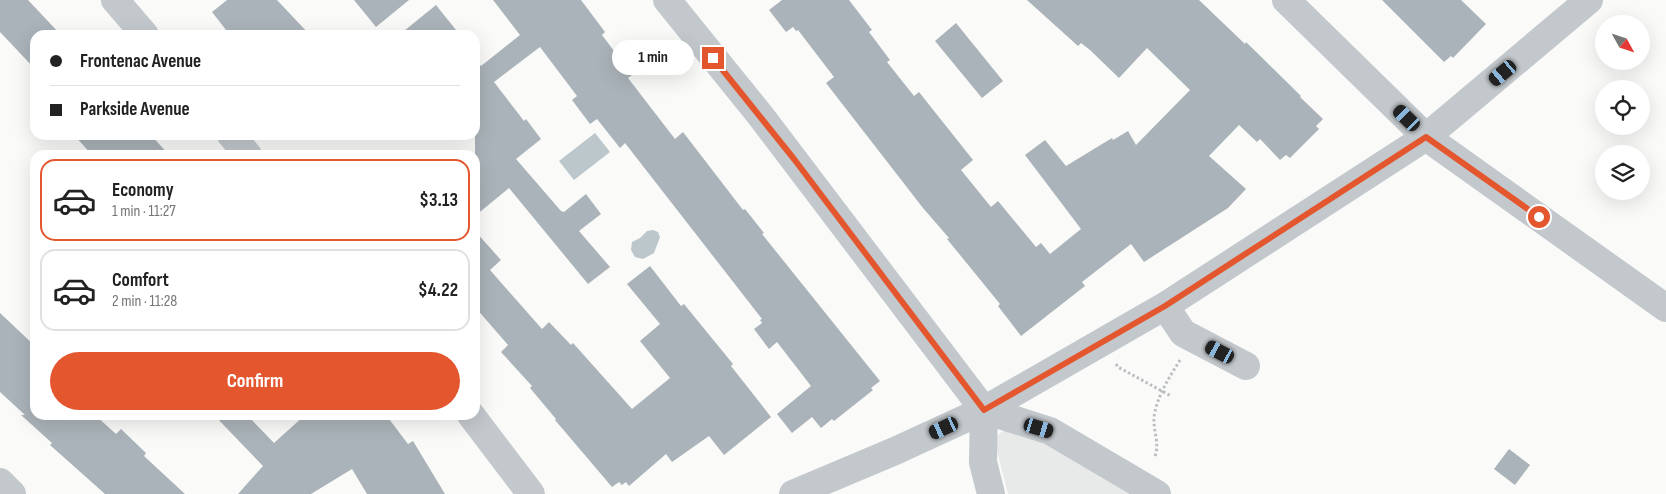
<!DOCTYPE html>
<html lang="en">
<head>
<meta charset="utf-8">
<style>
  body { margin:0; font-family:"Sofia Sans Condensed",sans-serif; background:#f2f2f2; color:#222; height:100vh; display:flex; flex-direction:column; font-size:19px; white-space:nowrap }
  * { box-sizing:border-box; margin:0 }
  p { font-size:16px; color:#767676 }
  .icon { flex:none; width:28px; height:28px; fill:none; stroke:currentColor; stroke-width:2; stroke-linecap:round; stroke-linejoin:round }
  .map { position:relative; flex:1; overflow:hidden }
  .details { position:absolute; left:30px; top:150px; width:450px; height:270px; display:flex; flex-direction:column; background:#fff; border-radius:15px; box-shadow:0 5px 20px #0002 }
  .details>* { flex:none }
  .banner { position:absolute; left:30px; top:30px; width:450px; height:110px; border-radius:15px; box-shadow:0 5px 20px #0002; display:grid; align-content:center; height:110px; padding:0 20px; background:#fff }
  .needle { width:32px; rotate:130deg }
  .fabs { position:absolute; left:1595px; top:15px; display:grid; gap:10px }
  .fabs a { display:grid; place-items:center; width:55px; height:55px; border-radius:50%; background:#fff; box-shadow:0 5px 20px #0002; font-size:25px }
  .end { position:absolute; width:22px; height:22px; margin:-11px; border:6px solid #e4572e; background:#fff; box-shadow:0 0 0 2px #fff }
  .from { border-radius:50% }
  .bubble { position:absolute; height:35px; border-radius:18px; background:#fff; box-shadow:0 5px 20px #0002; font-size:16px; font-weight:700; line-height:35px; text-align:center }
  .car { position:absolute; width:15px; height:30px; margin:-15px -8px; border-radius:6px; box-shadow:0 0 4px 1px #0007; background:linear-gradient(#222 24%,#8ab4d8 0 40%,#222 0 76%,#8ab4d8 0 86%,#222 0) }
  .banner b { display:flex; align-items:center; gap:18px; height:48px; font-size:19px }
  .banner b+b { border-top:1px solid #e0e0e0 }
  .banner i { width:12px; height:12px; background:#222 }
  ul { padding:9px 0 0; list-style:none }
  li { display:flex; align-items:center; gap:15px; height:82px; margin:0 10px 8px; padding:0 10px; border:2px solid #e0e0e0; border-radius:15px }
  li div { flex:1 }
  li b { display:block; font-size:19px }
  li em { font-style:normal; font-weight:700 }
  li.on { border-color:#e4572e }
  li>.icon { width:45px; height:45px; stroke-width:1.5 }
  .action { display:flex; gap:10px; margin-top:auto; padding:10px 20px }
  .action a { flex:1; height:58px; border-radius:30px; background:#e4572e; color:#fff; font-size:20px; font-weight:700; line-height:58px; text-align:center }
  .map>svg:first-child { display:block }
  .built { fill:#e8e9e9 }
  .water { fill:#bbc7cb }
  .building { fill:#aab3b9 }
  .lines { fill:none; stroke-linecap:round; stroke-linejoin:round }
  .path { stroke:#bbbfc2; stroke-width:3; stroke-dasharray:2.5 2.5; stroke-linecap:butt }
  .minor { stroke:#c3c8cc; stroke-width:28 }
  .route { stroke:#e4572e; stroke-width:6 }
</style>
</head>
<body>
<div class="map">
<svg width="1666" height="494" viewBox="0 0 1666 494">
  <rect width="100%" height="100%" fill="#fafaf8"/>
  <path class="built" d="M1004,430L1023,434L1043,443L1129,494H1008L996,447L998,435Z"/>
  <path class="water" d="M595,133L610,152L574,180L559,161Z
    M653,230L658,232L660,237L654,253L643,259L635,257L631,250L632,242L640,238L647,231Z"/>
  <path class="building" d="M0,0H28L61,35H35V69L0,32Z
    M227,0H277L310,35H230L212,12Z
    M354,0H409L376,27Z
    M493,0H581L605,32L602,35L632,75L628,78L675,139L683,132L743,210L745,209L764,233L762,234L880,381L871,388L873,390L834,421L832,419L821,428L812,417L792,433L777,414L811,386L777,342L769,349L754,329L762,323L760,320L762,319L625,143L620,148L597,119L590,124L572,100L577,96L540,47L494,82L524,121L526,119L541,139L516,159L561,211L564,212L586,194L601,214L579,231L610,267L588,284L509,188L475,216V58L481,66L520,35Z
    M782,0H849L872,30L869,32L890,60L887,62L914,96L919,92L973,160L961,170L991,207L998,201L1036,247L1041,243L1050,254L1081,229L1025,155L1045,140L1066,166L1112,138L1113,140L1128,131L1136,145L1190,90L1147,48L1119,78L1090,50L1081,43L1078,46L1027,0H1199L1245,44L1246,42L1301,96L1300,97L1323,119L1316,126L1319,129L1290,158L1286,155L1280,160L1260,139L1257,142L1239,125L1209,156L1246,189L1228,208L1144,262L1131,244L1082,282L1085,286L1021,336L998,306L1000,304L947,239L949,238L923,208L826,83L834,77L798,30L796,31L793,27L786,32L769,10Z
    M1382,0H1461L1486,24L1453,58L1451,56L1444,62Z
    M436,5L460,35H399Z
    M956,23L1003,81L982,98L935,41Z
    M74,135H151L169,155H92Z
    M475,231L501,260L490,270L542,329L549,322L571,345L573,343L632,409L670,378L640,341L660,324L627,284L650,266L681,306L684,304L733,364L731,366L771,417L724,455L709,436L672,462L666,454L629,486L626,482L622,485L619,482L612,487L555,420L556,419L530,388L532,386L501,352L508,345L475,307Z
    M0,313L35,346V415H95L116,434L121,429L146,453L144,456L185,494H105L50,445L52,443L21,415H25L0,392Z
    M214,415H247L274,443L305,415H386L408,444L413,441L445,494H367L352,469L311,494H238L263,466Z
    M1509,449L1530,465L1515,485L1494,469Z"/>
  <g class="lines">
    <path class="path" d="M1116,364L1118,367L1171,396
      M1155,456C1160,444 1153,431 1154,417C1157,396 1169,378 1180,360"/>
    <path class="minor" d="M115,0L145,35
      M667,0L760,115L984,410L983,462L991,494
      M1286,0L1426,137L1666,308
      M231,135L248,155
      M1165,306L1183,333L1246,366
      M984,410L1050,431L1157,494
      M471,415L531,494
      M0,482L12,494
      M793,494L895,451L984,410L1165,306L1426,137L1589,0"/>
  </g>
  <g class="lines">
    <path class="route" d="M713,58L794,159L984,410L1165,306L1426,137L1539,217"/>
  </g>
</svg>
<div class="fabs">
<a><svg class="needle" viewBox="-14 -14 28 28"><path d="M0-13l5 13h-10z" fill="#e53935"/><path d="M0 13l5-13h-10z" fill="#767676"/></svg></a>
<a><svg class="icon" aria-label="locate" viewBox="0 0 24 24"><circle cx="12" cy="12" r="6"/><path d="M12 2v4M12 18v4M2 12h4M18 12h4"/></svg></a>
<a><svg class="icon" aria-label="layers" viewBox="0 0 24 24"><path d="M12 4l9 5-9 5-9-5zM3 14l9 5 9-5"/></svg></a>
</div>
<i class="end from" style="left:1539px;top:217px"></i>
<i class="end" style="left:713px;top:58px"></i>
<div class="bubble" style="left:612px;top:40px;width:82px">1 min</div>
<i class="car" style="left:1503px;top:73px;rotate:230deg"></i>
<i class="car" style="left:1407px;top:118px;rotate:314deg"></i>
<i class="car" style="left:1220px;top:352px;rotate:298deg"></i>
<i class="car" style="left:944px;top:428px;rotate:245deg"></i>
<i class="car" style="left:1039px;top:428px;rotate:107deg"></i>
<div class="banner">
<b><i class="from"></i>Frontenac Avenue</b>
<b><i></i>Parkside Avenue</b>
</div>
<section class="details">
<ul>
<li class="on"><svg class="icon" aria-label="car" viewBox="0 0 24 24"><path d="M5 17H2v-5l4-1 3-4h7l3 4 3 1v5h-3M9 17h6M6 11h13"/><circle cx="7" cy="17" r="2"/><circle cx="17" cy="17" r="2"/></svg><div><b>Economy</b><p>1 min · 11:27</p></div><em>$3.13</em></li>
<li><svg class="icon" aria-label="car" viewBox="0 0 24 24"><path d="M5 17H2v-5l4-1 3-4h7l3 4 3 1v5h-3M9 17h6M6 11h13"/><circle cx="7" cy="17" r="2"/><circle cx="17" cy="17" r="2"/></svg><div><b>Comfort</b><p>2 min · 11:28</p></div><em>$4.22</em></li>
</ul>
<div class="action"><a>Confirm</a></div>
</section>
</div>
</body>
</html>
